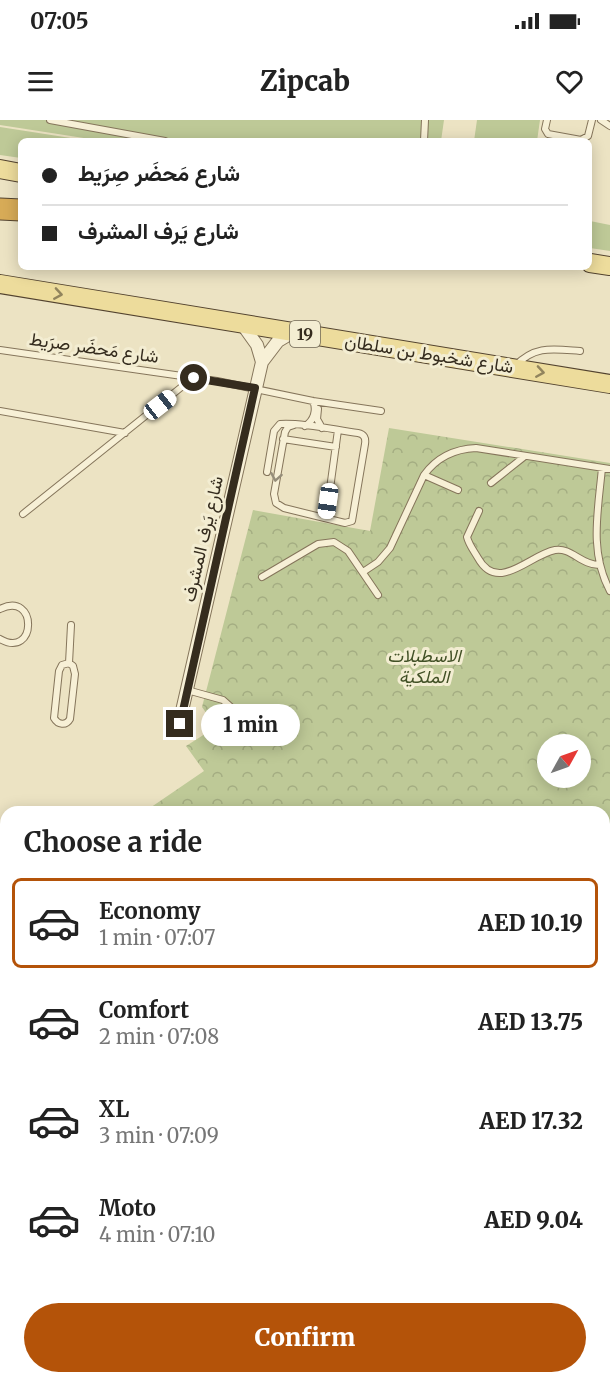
<!DOCTYPE html>
<html lang="en">
<head>
<meta charset="utf-8">
<style>
  body { margin:0; font-family:Merriweather,Vazirmatn,serif; background:#f2f2f2; color:#222; height:100vh; display:flex; flex-direction:column; font-size:22px; white-space:nowrap }
  * { box-sizing:border-box; margin:0 }
  p { font-size:20px; color:#767676 }
  .icon { flex:none; width:33px; height:33px; fill:none; stroke:currentColor; stroke-width:2; stroke-linecap:round; stroke-linejoin:round }
  .map { position:relative; flex:1; overflow:hidden }
  .side { position:absolute; left:0px; top:686px; width:610px; height:578px; display:flex; flex-direction:column; background:#fff; border-radius:18px 18px 0 0; box-shadow:0 3px 15px #0003 }
  .side>* { flex:none }
  .guide { position:absolute; left:18px; top:18px; width:574px; height:132px; border-radius:9px; box-shadow:0 3px 15px #0003; display:grid; align-content:center; height:132px; padding:0 24px; background:#fff }
  .needle { width:39px; rotate:50deg }
  .fabs { position:absolute; left:537px; top:614px; display:grid; gap:12px }
  .fabs a { display:grid; place-items:center; width:54px; height:54px; border-radius:50%; background:#fff; box-shadow:0 3px 15px #0003; font-size:30px }
  .end { position:absolute; width:27px; height:27px; margin:-14px; border:8px solid #352c1e; background:#fff; box-shadow:0 0 0 3px #fff }
  .from { border-radius:50% }
  .bubble { position:absolute; height:42px; border-radius:21px; background:#fff; box-shadow:0 3px 15px #0003; font-size:20px; font-weight:800; line-height:42px; text-align:center }
  .car { position:absolute; width:18px; height:36px; margin:-18px -9px; border-radius:8px; box-shadow:0 0 4px 2px #0007; background:linear-gradient(#fff 24%,#345 0 40%,#fff 0 76%,#345 0 86%,#fff 0) }
  .guide b { display:flex; align-items:center; gap:21px; height:57px; font-size:22px }
  .guide b+b { border-top:2px solid #e0e0e0 }
  .guide i { width:15px; height:15px; background:#222 }
  ul { padding:0; list-style:none }
  li { display:flex; align-items:center; gap:18px; height:90px; margin:0 12px 9px; padding:0 12px; border:3px solid transparent; border-radius:9px }
  li div { flex:1 }
  li b { display:block; font-size:22px }
  li em { font-style:normal; font-weight:800 }
  li.active { border-color:#b45309 }
  li>.icon { width:54px; height:54px; stroke-width:1.5 }
  h2 { padding:0 24px; font-size:27px; line-height:72px }
  .action { display:flex; gap:12px; margin-top:auto; padding:12px 24px }
  .action a { flex:1; height:69px; border-radius:36px; background:#b45309; color:#fff; font-size:24px; font-weight:800; line-height:69px; text-align:center }
  .status { display:flex; justify-content:space-between; align-items:center; height:42px; padding:0 30px; background:#fff; direction:ltr }
  .status svg { height:16px; fill:currentColor }
  header { display:flex; justify-content:space-between; align-items:center; height:78px; padding:0 24px; background:#fff; font-size:27px; font-weight:800 }
  .map>svg:first-child { display:block }
  .grass { fill:#bec997 }
  .forest { fill:url(#forest-crowns); fill-rule:evenodd }
  .lines { fill:none; stroke-linecap:round; stroke-linejoin:round }
  .lane-casing { stroke:#85755b; stroke-width:8 }
  .street-casing { stroke:#85755b; stroke-width:14 }
  .primary-casing { stroke:#53432f; stroke-width:20 }
  .highway-casing { stroke:#53432f; stroke-width:23 }
  .lane { stroke:#f7f0d6; stroke-width:6 }
  .street { stroke:#f7f0d6; stroke-width:12 }
  .primary { stroke:#eddc9c; stroke-width:18 }
  .highway { stroke:#d7ab57; stroke-width:21 }
  .oneway { stroke:#91845d }
  .oneway2 { stroke:#968e7a }
  .route { stroke:#352c1e; stroke-width:8 }
  .labels { text-anchor:middle; stroke-width:6; stroke-linejoin:round; paint-order:stroke }
  .shield { fill:#f3edd2; stroke:#6e6654; stroke-width:1.5 }
  .shield-label { font-size:16px; font-weight:bold; fill:#352c1e }
  .street-label { font-size:18px; fill:#352c1e; stroke:#f3edd2 }
  .park-label { font-size:18px; font-style:italic; fill:#425126; stroke:#f3edd2 }
</style>
</head>
<body>
<div class="status"><b>07:05</b><svg viewBox="0 0 49 12"><path d="M0 12V9h3v3zM5 12V6h3v6zM10 12V3h3v9zM15 12V0h3v12zM26 1h20v11H26zM47 4h2v5h-2z"/></svg></div>
<header><svg class="icon" aria-label="menu" viewBox="0 0 24 24"><path d="M4 6h16M4 12h16M4 18h16"/></svg>Zipcab<svg class="icon" aria-label="heart" viewBox="0 0 24 24"><path d="M12 20l-8-8c-3-5 5-10 8-4 3-6 11-1 8 4z"/></svg></header>
<div class="map">
<svg width="610" height="1262" viewBox="0 0 610 1262">
  <defs>
    <pattern id="forest-crowns" width="20" height="18" patternUnits="userSpaceOnUse" patternTransform="scale(1.5)"><rect width="20" height="18" fill="#bec997"/><path d="M2 6a3 3 0 1 1 6 0M12 15a3 3 0 1 1 6 0" fill="none" stroke="#a4ad82"/></pattern>
  </defs>
  <rect width="100%" height="100%" fill="#ece3c3"/>
  <path class="grass" d="M0,0H444L441,21H103L0,5Z
    M477,0H540L537,21H474Z
    M0,7L90,21H21V38L0,35Z
    M590,101L610,105V131L590,128Z"/>
  <path class="forest" d="M389,308L610,343V1262H579L576,1257H604V692H144L204,651L186,626L216,607L202,587L253,390L370,411ZM548,624H580V657H548Z"/>
  <g class="lines">
    <g class="lane-casing">
      <path id="lane" d="M50,0L165,21
        M547,0L545,9L548,14L581,20L588,16L592,0
        M601,0L610,6
        M424,21L425,0
        M0,230L217,261L313,281L381,291
        M515,246C535,225 553,229 580,231
        M318,289L317,299L322,308
        M0,291L125,313
        M305,306C314,301 317,290 313,281
        M283,319L336,327
        M602,348C598,391 589,432 610,471
        M267,352L274,311L280,304C302,302 335,310 358,313C364,314 366,318 365,324L352,401L345,403L284,388L276,383L274,374L285,312L288,307L294,305
        M424,355L458,370
        M491,363L525,336
        M479,391L467,417C469,425 474,431 478,438C498,474 529,435 555,430C571,427 581,445 599,445
        M23,394L194,257
        M326,398L338,310
        M363,452L378,442L390,428L424,355C437,337 454,329 476,328L610,349
        M262,457L318,424L334,422L348,431L378,475
        M0,489C38,470 37,540 0,519
        M69,543L62,545L59,551L54,598C58,605 66,606 70,599L75,554L73,546L69,543L71,505
        M187,570L223,580L242,597H247L258,589
        M604,731L610,727
        M604,1228L610,1237"/>
    </g>
    <g class="street-casing">
      <path id="street" d="M242,204L257,225L262,242
        M179,604L262,242L278,221L293,212
        M0,890L6,888
        M0,1024L6,1022
        M0,1161L6,1158
        M0,1246L7,1262
        M307,1257L310,1262
        M431,1257L434,1262
        M84,1262L96,1257
        M386,1262L394,1257"/>
    </g>
    <g class="primary-casing">
      <path id="primary" d="M0,49L21,53
        M590,143L610,146
        M0,164L610,264"/>
    </g>
    <g class="highway-casing">
      <path id="highway" d="M0,89L21,90"/>
    </g>
    <use href="#lane" class="lane"/>
    <use href="#street" class="street"/>
    <use href="#primary" class="primary"/>
    <use href="#highway" class="highway"/>
  </g>
  <defs><path id="oneway-chevron" d="M-2-3.5L2.5 0L-2 3.5" fill="none" stroke-width="1.6" stroke-linecap="round" stroke-linejoin="round" transform="scale(1.5)"/></defs>
  <g class="oneway">
    <use href="#oneway-chevron" transform="translate(58 174) rotate(9)"/>
    <use href="#oneway-chevron" transform="translate(540 252) rotate(9)"/>
  </g>
  <use class="oneway2" href="#oneway-chevron" transform="translate(276 357) rotate(100)"/>
  <g class="lines">
    <path class="route" d="M180,604L255,268L194,258"/>
  </g>
  <g class="labels">
    <rect class="shield" x="290" y="201" width="30" height="26" rx="4.5"/>
    <g class="shield-label">
      <text x="305" y="220">19</text>
    </g>
    <g class="street-label">
      <text transform="translate(94 228) rotate(8)" y="6">شارع مَحضَر صِرَيط</text>
      <text transform="translate(429 234) rotate(9)" y="6">شارع شخبوط بن سلطان</text>
      <text transform="translate(203 419) rotate(-77)" y="6">شارع يَرف المشرف</text>
    </g>
    <g class="park-label">
      <text x="424" y="542">الاسطبلات<tspan x="424" dy="21">الملكية</tspan></text>
    </g>
  </g>
</svg>
<div class="fabs">
<a><svg class="needle" viewBox="-14 -14 28 28"><path d="M0-13l5 13h-10z" fill="#e53935"/><path d="M0 13l5-13h-10z" fill="#767676"/></svg></a>
</div>
<i class="end from" style="left:194px;top:258px"></i>
<i class="end" style="left:180px;top:604px"></i>
<div class="bubble" style="left:201px;top:584px;width:99px">1 min</div>
<i class="car" style="left:160px;top:285px;rotate:52deg"></i>
<i class="car" style="left:328px;top:381px;rotate:188deg"></i>
<div class="guide">
<b><i class="from"></i>شارع مَحضَر صِرَيط</b>
<b><i></i>شارع يَرف المشرف</b>
</div>
<section class="side">
<h2>Choose a ride</h2>
<ul>
<li class="active"><svg class="icon" aria-label="car" viewBox="0 0 24 24"><path d="M5 17H2v-5l4-1 3-4h7l3 4 3 1v5h-3M9 17h6M6 11h13"/><circle cx="7" cy="17" r="2"/><circle cx="17" cy="17" r="2"/></svg><div><b>Economy</b><p>1 min · 07:07</p></div><em>AED 10.19</em></li>
<li><svg class="icon" aria-label="car" viewBox="0 0 24 24"><path d="M5 17H2v-5l4-1 3-4h7l3 4 3 1v5h-3M9 17h6M6 11h13"/><circle cx="7" cy="17" r="2"/><circle cx="17" cy="17" r="2"/></svg><div><b>Comfort</b><p>2 min · 07:08</p></div><em>AED 13.75</em></li>
<li><svg class="icon" aria-label="car" viewBox="0 0 24 24"><path d="M5 17H2v-5l4-1 3-4h7l3 4 3 1v5h-3M9 17h6M6 11h13"/><circle cx="7" cy="17" r="2"/><circle cx="17" cy="17" r="2"/></svg><div><b>XL</b><p>3 min · 07:09</p></div><em>AED 17.32</em></li>
<li><svg class="icon" aria-label="car" viewBox="0 0 24 24"><path d="M5 17H2v-5l4-1 3-4h7l3 4 3 1v5h-3M9 17h6M6 11h13"/><circle cx="7" cy="17" r="2"/><circle cx="17" cy="17" r="2"/></svg><div><b>Moto</b><p>4 min · 07:10</p></div><em>AED 9.04</em></li>
</ul>
<div class="action"><a>Confirm</a></div>
</section>
</div>
</body>
</html>
